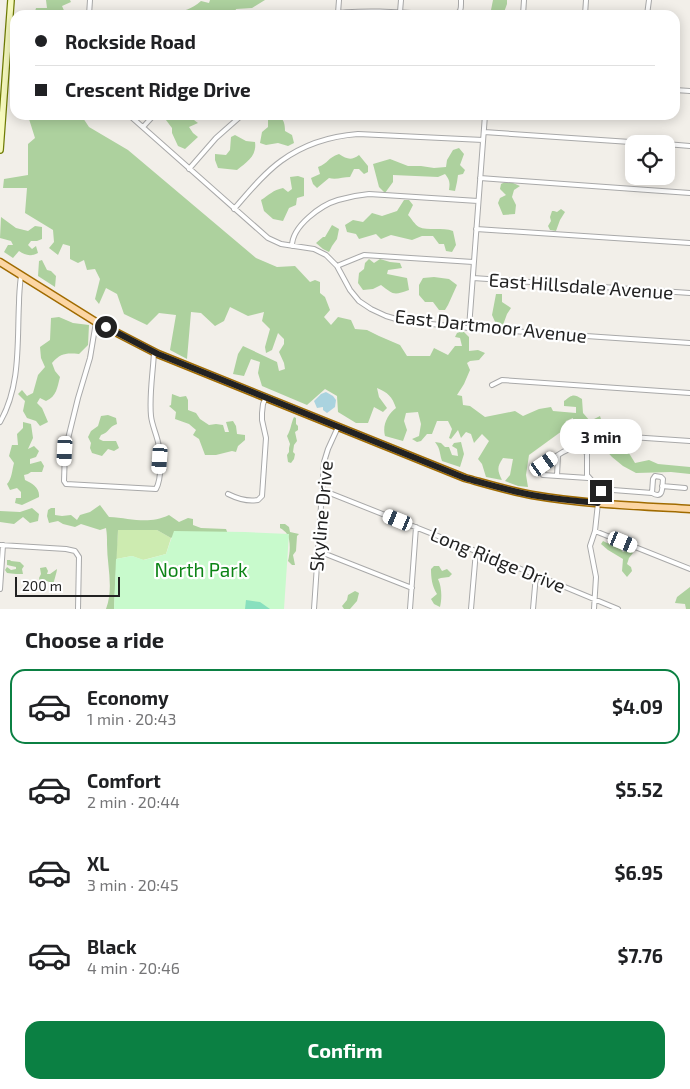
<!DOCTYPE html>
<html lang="en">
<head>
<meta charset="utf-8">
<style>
  body { margin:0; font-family:"Exo 2",sans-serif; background:#f6f6f6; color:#202124; height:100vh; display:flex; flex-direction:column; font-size:19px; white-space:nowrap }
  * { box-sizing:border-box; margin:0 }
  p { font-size:16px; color:#757577 }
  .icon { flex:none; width:28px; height:28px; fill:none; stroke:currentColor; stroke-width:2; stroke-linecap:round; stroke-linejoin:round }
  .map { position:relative; height:609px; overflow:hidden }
  .drawer { display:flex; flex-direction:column; background:#fff; flex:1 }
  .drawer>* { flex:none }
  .guide { position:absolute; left:10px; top:10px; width:670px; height:110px; border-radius:15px; box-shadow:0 2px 12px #0003; display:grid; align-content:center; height:110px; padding:0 25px; background:#fff }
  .tools { position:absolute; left:625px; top:135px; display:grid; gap:10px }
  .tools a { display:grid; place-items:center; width:50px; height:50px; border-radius:10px; background:#fff; box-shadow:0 2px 12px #0003; font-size:25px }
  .scale { position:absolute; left:15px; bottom:12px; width:105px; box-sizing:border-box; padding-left:5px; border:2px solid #222; border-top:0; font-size:14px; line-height:18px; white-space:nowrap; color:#222; -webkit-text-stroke:4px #fff; paint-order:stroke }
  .end { position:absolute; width:22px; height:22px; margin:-11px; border:6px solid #222; background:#fff; box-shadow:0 0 0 2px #fff }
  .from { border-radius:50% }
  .bubble { position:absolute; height:35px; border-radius:15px; background:#fff; box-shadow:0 2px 12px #0003; font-size:16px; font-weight:700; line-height:35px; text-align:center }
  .car { position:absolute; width:15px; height:30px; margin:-15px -8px; border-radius:6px; box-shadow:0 0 4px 1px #0007; background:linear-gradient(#fff 24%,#345 0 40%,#fff 0 76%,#345 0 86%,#fff 0) }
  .guide b { display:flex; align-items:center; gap:18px; height:48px; font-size:19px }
  .guide b+b { border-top:1px solid #e0e0e0 }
  .guide i { width:12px; height:12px; background:#202124 }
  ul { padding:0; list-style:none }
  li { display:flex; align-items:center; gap:15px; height:75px; margin:0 10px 8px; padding:0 15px; border:2px solid transparent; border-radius:15px }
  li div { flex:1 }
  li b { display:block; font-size:19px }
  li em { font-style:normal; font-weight:700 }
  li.selected { border-color:#0b8043 }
  li>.icon { width:45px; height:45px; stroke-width:1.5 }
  h2 { padding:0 25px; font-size:22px; line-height:60px }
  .button { display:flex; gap:10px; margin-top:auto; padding:10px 25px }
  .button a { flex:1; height:58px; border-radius:15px; background:#0b8043; color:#fff; font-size:20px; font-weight:700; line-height:58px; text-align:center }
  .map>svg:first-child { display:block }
  .grass { fill:#cdebb0 }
  .forest { fill:#add19e }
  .park { fill:#c8facc }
  .pitch { fill:#88e0be }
  .water { fill:#aad3df }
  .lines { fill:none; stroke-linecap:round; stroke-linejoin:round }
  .street-casing { stroke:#a9a9a9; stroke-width:6 }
  .secondary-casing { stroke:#707d05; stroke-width:8 }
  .primary-casing { stroke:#a06b00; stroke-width:9 }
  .street { stroke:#fff; stroke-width:4 }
  .secondary { stroke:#f7fabf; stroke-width:5.5 }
  .primary { stroke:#fcd6a4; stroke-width:6 }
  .route { stroke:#222; stroke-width:6 }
  .labels { text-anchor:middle; stroke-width:4.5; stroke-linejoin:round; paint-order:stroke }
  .street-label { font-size:19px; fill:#222; stroke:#fff }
  .park-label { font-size:19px; fill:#0c8416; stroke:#fff }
</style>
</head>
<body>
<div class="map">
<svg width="690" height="609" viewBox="0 0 690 609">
  <rect width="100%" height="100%" fill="#f2efe9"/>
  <path class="grass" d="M118,530H157L171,538L166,554L143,560L132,556L116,559Z"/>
  <path class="forest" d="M46,0H70L71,2L62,6L66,15H34L36,8H47Z
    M210,0H265L252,8L236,9L234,15H172C184,10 191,10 201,1L209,3Z
    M493,0H507V4L503,15H495L491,10Z
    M30,115H81L89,127L128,150L256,258L277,267L295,266L310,282L315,280L320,282V293L325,297L330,310L324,317L331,325L338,317L351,320L355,329L367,330L379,336L400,345L407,356H430L434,348L448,355L455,346H462L460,338L455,337L457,333L463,331L469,337V351L478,350L485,353L479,360L470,361L467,363L470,370L464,384L457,395L462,396L463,405L470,406L485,417L515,411L523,416L539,409L551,407L553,411L576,413V407L564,406V401C572,395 573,393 582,399L583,413L590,421L600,416L605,432C621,441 626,447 635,463L649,460L658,464L690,467V474L671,472L636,473L623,466L612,457L589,432L574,431L573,418L566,421L562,431L529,455L526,475L528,487L518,486L505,481L510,475L513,459L503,458C497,467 497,470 502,480L486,477L482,464L478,459L489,441L482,434L474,443L471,434L466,432L461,438L458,430L451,439L449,438L452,429L448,421H437L432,434H427L421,441L417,442L412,439L419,436L421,424L418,412L406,413L404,421L407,430L403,441L385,436C382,425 388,414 396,408C392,396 388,393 377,388L379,397L387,408L383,412L374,407L368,423H356L338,412L337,396L325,389L307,405L262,386L258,373L260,362L251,359L244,376L233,374L238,354L243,346L277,362L279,371L285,369L284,363L279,352L284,344V339L278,333L272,350L266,353L265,347L270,329L262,321L264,312L248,316L230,307L224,321L215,326L201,313L191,312L187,359L170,350L176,315L159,313L147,325L124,314L117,294L106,288L99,304L95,299L100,279L95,269L87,270L84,260L78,263L70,259V246L63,244L58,255L49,248L54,242L53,230L25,213L27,188H3L4,179L28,175V144L35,138L29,119Z
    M164,115H172L175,117C186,114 190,116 198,123L189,127L193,133L198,137L185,149L178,146L172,133V128L163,116Z
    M272,115C283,115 285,122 285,131L292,135L294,143L288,146L278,143L266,145L260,143L262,132L268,127V117Z
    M235,135L246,141L255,142C257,156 247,162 237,170L218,168L215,160V154L226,155L230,150L231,137Z
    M459,148L464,154L460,165L465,170L463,174L458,175L457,182L455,191L449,190C450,183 450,180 445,174L438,177L393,175V182L385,193L379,187L373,164L390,159L408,166H421L434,168L446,167L447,160L453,150Z
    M339,154C347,159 351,161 359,155L368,166V172L364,174L359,169H354L350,177C343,177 336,180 329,178L317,188L313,184L311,178L320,174L318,167C329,163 327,158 339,154Z
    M298,176L304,178V196L297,198L296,205L289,208L283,221L273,219L264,211L261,200C269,195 273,190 283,188L288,192L292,189L290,177Z
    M505,182L513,183L520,186L514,190L512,197L516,205L515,214L503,215L498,203L500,198L506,195L500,189L501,184Z
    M404,200H409L413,205L408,215C411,218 415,225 419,227C427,231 443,227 453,231L456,245L452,252L446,251L444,244H439L433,236H422L412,240L391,235L381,239L376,234L359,239L356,234L347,232L345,225L353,220L363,222L372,213L382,216L397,211Z
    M561,209L565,212L560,220L556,231L550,230L548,226L551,221L550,217L552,211H554L557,212Z
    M1,217L16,228L28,231L35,226L42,227V239L37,241H31L28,245L32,249L36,246L38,253C30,257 25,255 19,251L13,258L4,252L8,245H13L11,241L0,238Z
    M332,225L339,229L337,239L332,246L329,252L323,249L316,243L323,237H325Z
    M369,259L374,263L380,259L390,262L400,263L402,268L388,270L387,274L407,278L409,290C393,296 393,294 381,285L373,289L363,290L358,283L359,273L364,269L365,263Z
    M42,260L47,270L51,271L56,276L55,287L38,276L39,261Z
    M434,277L449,279L457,285L448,305L445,310H439L433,302H425L419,295V285L423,278Z
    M496,294H502V302L511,308L507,314L503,325L496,324L492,315Z
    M59,317L73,323L89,325L88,345L79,354C66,353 61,353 52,363L55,371L60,377C57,388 57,396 46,401L40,398L37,403L42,408L48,422L40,426L36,421L27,418L23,411L25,401L18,394L22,390L27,396L33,393L38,375L45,367L41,358L40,347L50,340L51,318Z
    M172,394L180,397L186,396L188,400V410L196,413L200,419L209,425L216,424L223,425L225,432H229L226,422L233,421L236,426L237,434L245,435V440L238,446L236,452L232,451L216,455H205L199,439L193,435L196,430L189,424L175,419L176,412L169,406L171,405Z
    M108,415L116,418L117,424C108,427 110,432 101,435L99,439L103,441H116L119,448L114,451L108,449L102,456L92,453L90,448L91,443L88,437L91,431L98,426L101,416Z
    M294,417L296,418V424L298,426V430L295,432L297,441L294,445L293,452L295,454L294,459L291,463L288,462L287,455L289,452V448L290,444L287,436C291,430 291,423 294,417Z
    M23,422L31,424L33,438L28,449L34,446L39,451L36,457L30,459V464L41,461L44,466L42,472H31L28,474L24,475L25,480C32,483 40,488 39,497L22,505L15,503L16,498H21V492L17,488L10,490L7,484C12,479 12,470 14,463L9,456L12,445H18L17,434L23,428Z
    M435,442L441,443L445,447H449L452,455L458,456L457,449L452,446L454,443L461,442L464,454L460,467L442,461C439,452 441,450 435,442Z
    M100,505L109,517C131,518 148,525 169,515L179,522L188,518L193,519V525L201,528L226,529L228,534L181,532L171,538L157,530H118L114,609H106C114,588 107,566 107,544C107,538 107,534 106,528L100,530L81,524L75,527L63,524L58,521L49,523L47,516L48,510L51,508H55V515L62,516L71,515L77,520L80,515L90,512Z
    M32,508L39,514L38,521L30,523L23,517L14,524L0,522V511L20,512Z
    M280,524H285L289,527L290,532L299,534L297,536L296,551L293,555L295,565H292L288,561C290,553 291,541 287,534C286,532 282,529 280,528Z
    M603,541L607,543L618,546L623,552L628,549L633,553L629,558L627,564L631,567L632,571L627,577L622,571L623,559L608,550L601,544Z
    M7,560H10L11,561L20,562L24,566L22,569L23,574H16L7,573L5,570L7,567L11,570L16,569V567L7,565Z
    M434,566H439L442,571L447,569L452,574L449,577L441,578L438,579C442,587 442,599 440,607L434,604L431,599L437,594C432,586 431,578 431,569Z
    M46,567L48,571L47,574H50L57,569C57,572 53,584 52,589L49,590V582L47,581L45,582H40L39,578L41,574L40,568Z
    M690,587V609H686L685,604L675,603L677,597Z
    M355,591L359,593L357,601L350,609H344L342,606L347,600L348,595Z"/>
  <path class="park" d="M174,531L245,532L289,534L284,609H114L116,559L132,556L144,560L166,554Z"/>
  <path class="pitch" d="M246,600L260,602L270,609H245Z"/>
  <path class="water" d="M326,392L333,396L336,400L335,407L327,413L323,410V407L317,408L314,401L321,394Z"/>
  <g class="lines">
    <g class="street-casing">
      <path id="street" d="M400,12L401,0
        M338,13L339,0
        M89,15L90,0
        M323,15C361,9 399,12 438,15
        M454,15C462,13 461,7 461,0
        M523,15L524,0
        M585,15L586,0
        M647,15L649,0
        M675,90L690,91
        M129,115L268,238L281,244L314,249L326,255L337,266L350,290L359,301L371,309L386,316L403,321L469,328L690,343
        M143,127L154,115
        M484,132L660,144
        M666,144L690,146
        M189,169L216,138L242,115
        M480,178L690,193
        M234,209C248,193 263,174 281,161C303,145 331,136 358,134L483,140
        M476,229L690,243
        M292,246C292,226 321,205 338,200C348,197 358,195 369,194L478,201
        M337,266L364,255L473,262
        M473,278L690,293
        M96,322L90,358L78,398L65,451L64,481L66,484L156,489C162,478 161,454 158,442C156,433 152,425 151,416C149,395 153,373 154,352
        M469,328L485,115
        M492,385L502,380L690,393
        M0,422C21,386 17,342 19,303C19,293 20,284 21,275
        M625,440L631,437L690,441
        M558,455L544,464L543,475L588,478
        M557,476L558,455C568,448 578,445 587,453V475L601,491V498L598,503
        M655,476L661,477L663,479C662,487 664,500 652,493L653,479Z
        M662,486L685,488
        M600,489L652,493
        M322,490L536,575L618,609
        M228,494C238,499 247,502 258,500L262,496L266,438L262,420V413L263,404L266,397
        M595,531L690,569
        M0,545L66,549L75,551L79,557L78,609
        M318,551L412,588
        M0,589L3,545
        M314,609L324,462L328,449L338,427
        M410,609L416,527
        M471,609L476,551
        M533,609L536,575
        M594,609L596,577L590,546L595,531L598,503L596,498L597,490L600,489"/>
    </g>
    <g class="secondary-casing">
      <path id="secondary" d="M0,150L11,0"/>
    </g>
    <g class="primary-casing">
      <path id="primary" d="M0,262L96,322L158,354L465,478C487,484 510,491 532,495C584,504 638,506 690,509"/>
    </g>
    <use href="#street" class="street"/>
    <use href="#secondary" class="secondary"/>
    <use href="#primary" class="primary"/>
  </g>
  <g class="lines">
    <path class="route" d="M106,327L158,354L465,478C487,484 510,491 532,495C554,499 576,501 598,503L600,498L601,491"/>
  </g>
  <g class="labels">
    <g class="street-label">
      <text transform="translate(581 286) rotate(4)" y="7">East Hillsdale Avenue</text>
      <text transform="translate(491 326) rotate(6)" y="7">East Dartmoor Avenue</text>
      <text transform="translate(321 516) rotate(-85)" y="7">Skyline Drive</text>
      <text transform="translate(498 560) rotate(22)" y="7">Long Ridge Drive</text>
    </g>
    <g class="park-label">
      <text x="201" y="577">North Park</text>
    </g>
  </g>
</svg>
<div class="tools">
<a><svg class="icon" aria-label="locate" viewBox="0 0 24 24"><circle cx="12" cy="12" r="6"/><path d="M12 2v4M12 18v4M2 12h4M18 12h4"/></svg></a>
</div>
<div class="scale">200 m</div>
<i class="end from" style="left:106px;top:327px"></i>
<i class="end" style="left:601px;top:491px"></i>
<div class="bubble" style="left:560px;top:419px;width:82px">3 min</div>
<i class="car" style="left:65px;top:451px;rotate:183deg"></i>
<i class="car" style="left:160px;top:459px;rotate:184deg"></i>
<i class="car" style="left:544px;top:464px;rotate:55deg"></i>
<i class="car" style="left:398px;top:520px;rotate:292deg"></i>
<i class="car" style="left:623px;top:542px;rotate:112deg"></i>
<div class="guide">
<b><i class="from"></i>Rockside Road</b>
<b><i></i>Crescent Ridge Drive</b>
</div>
</div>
<section class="drawer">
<h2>Choose a ride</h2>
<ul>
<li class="selected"><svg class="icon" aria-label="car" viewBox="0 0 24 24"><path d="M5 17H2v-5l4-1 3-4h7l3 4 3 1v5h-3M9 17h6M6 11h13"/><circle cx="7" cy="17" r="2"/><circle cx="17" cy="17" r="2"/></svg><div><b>Economy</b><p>1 min · 20:43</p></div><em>$4.09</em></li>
<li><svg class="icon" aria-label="car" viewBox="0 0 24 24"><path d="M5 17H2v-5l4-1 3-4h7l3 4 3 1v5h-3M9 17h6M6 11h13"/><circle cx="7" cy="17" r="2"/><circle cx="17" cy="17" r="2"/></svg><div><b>Comfort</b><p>2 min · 20:44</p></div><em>$5.52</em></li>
<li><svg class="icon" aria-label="car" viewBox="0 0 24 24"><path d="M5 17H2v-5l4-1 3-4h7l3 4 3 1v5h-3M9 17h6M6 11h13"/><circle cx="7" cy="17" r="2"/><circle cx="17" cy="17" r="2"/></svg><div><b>XL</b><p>3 min · 20:45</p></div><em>$6.95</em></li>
<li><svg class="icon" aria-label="car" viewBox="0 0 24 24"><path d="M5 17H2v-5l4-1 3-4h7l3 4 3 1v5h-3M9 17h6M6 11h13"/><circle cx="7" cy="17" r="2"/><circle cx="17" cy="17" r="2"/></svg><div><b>Black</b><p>4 min · 20:46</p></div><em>$7.76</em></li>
</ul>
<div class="button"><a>Confirm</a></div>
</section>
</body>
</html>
